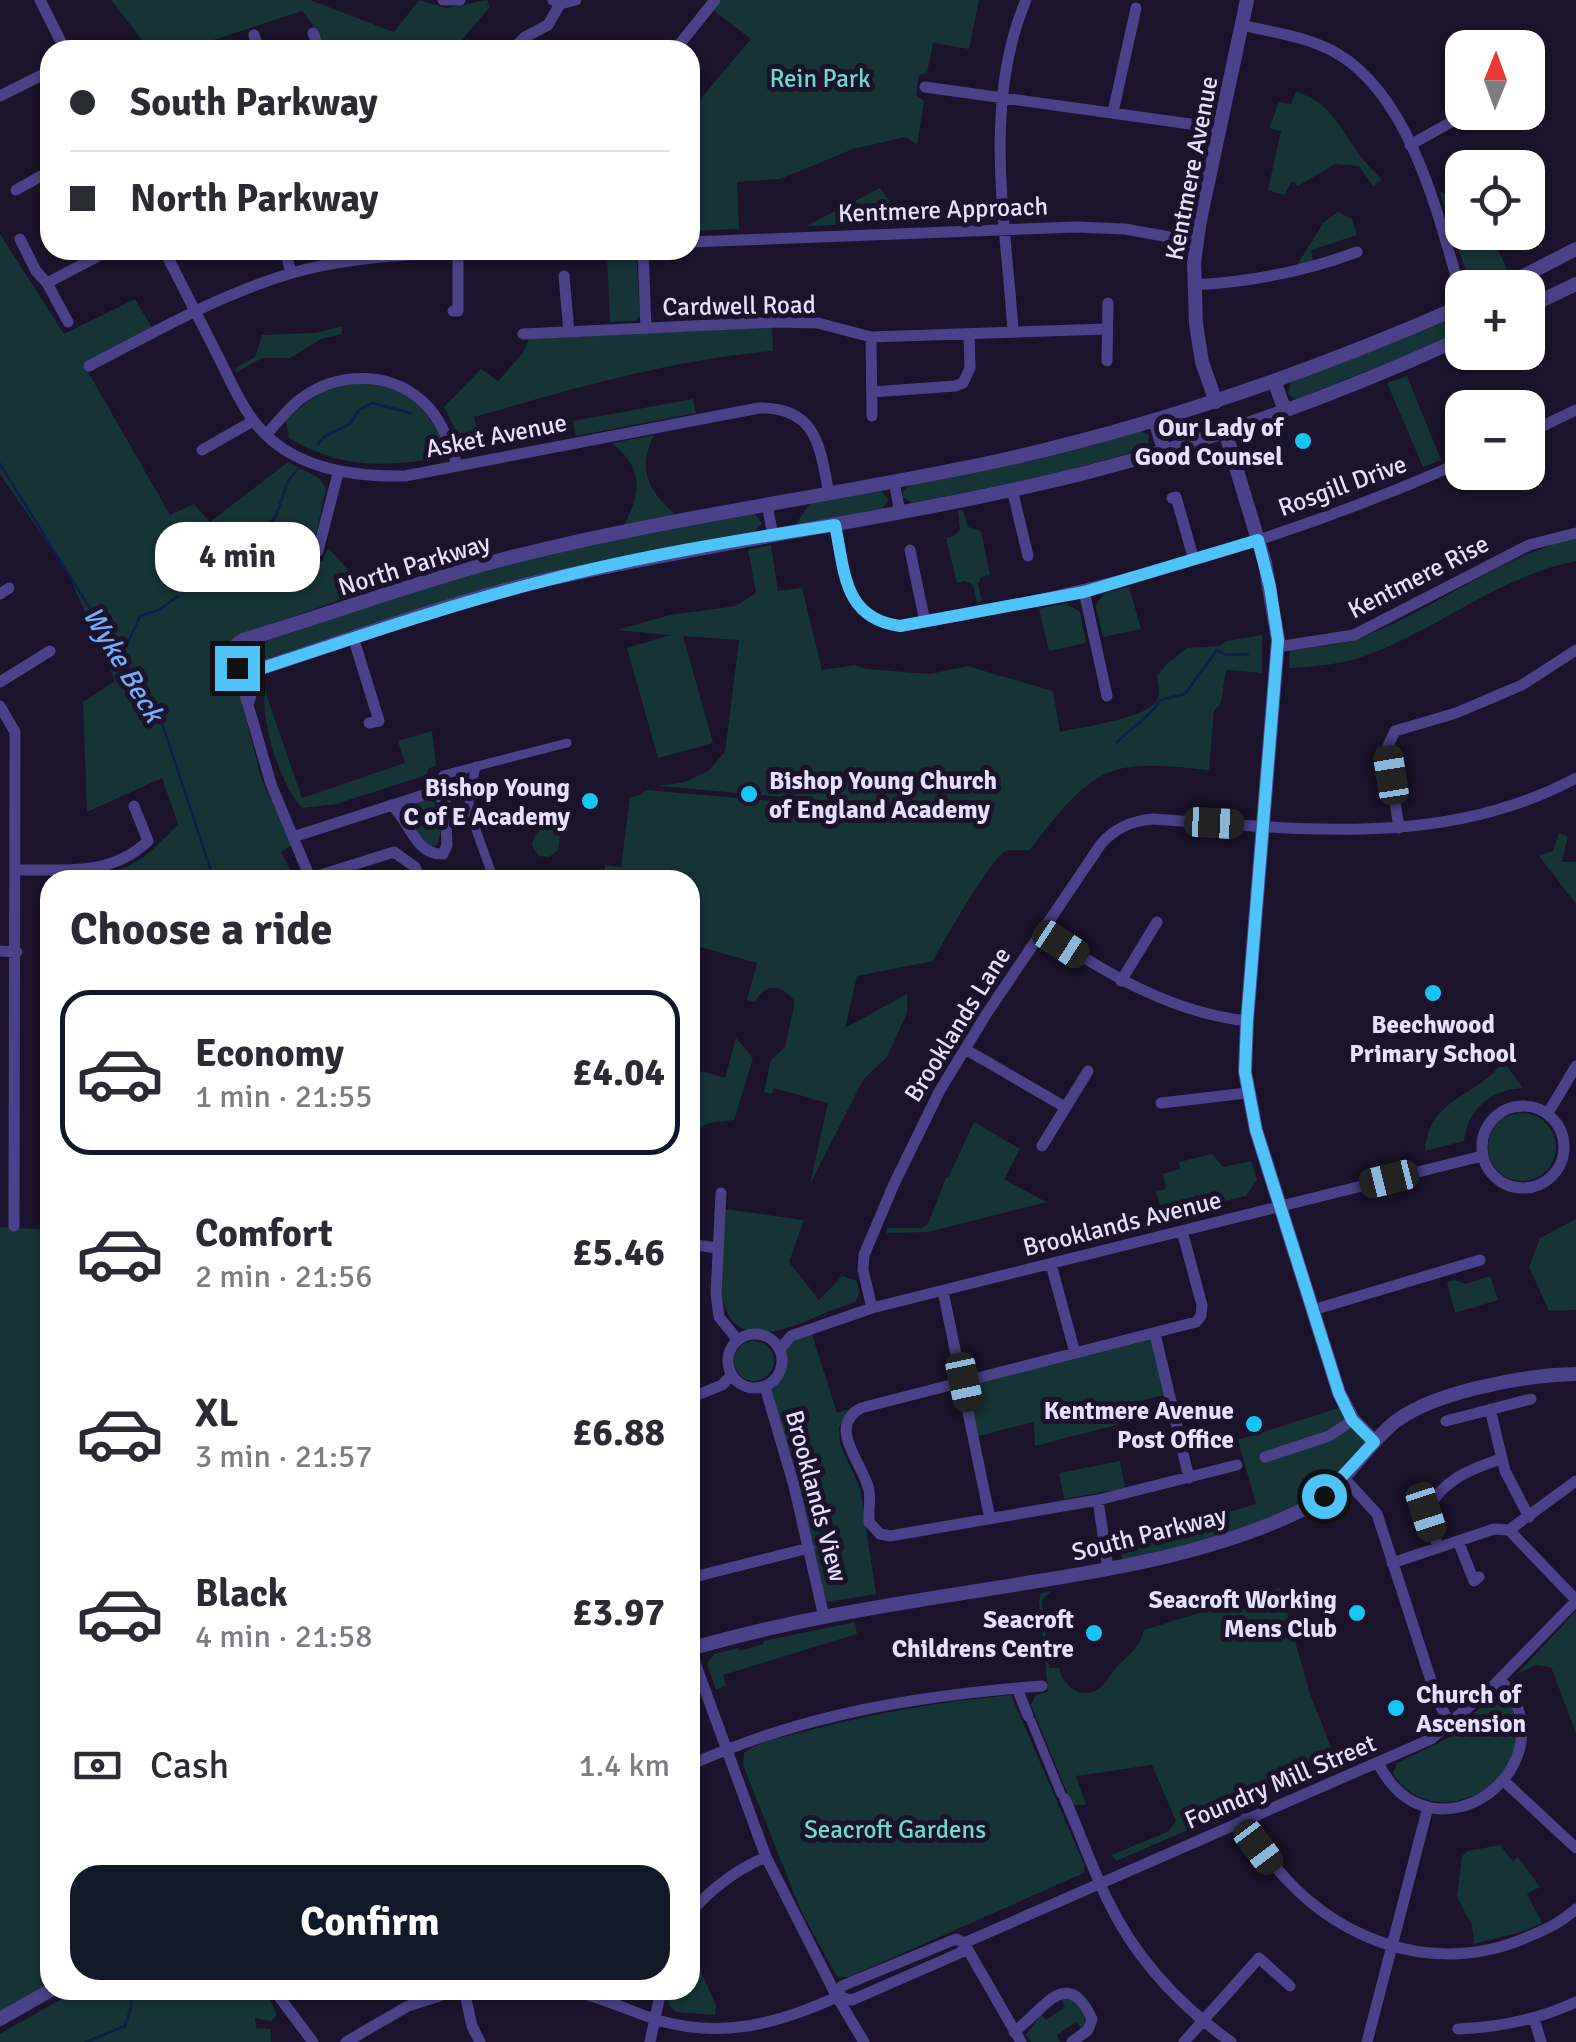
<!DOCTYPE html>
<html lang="en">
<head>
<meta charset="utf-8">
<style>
  body { margin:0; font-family:Signika,sans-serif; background:#f7f7f7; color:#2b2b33; height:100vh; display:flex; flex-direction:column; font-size:38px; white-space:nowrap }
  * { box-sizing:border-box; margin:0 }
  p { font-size:32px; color:#7c7c81 }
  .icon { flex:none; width:55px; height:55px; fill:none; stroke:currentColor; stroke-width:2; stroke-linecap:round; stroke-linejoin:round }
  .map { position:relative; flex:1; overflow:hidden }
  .panel { position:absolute; left:40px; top:870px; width:660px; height:1130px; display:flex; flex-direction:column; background:#fff; border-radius:30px; box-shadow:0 2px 8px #0004 }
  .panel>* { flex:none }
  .top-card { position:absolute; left:40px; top:40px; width:660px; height:220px; border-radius:30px; box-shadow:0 2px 8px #0004; display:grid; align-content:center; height:220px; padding:0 30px; background:#fff }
  .needle { width:65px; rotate:1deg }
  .fabs { position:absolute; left:1445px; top:30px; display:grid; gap:20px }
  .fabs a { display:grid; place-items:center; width:100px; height:100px; border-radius:20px; background:#fff; box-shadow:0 2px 8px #0004; font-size:50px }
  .end { position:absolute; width:45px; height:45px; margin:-22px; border:12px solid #4fc3f7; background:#111; box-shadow:0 0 0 5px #111 }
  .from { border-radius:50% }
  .bubble { position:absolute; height:70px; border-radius:30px; background:#fff; box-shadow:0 2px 8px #0004; font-size:32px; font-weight:700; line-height:70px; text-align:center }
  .car { position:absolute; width:30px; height:60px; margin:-30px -15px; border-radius:12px; box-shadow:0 0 8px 2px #0007; background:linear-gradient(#222 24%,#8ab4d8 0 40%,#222 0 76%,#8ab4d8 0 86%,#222 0) }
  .top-card b { display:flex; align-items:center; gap:35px; height:95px; font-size:38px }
  .top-card b+b { border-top:2px solid #e1e1e2 }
  .top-card i { width:25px; height:25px; background:#2b2b33 }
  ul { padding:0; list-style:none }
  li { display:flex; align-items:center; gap:30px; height:165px; margin:0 20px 15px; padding:0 10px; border:5px solid transparent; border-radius:30px }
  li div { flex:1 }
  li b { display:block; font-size:38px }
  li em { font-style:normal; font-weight:700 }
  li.on { border-color:#111827 }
  li>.icon { width:90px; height:90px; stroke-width:1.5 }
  h2 { padding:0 30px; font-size:45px; line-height:120px }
  .pay { display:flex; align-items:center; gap:25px; height:110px; padding:0 30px; font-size:38px }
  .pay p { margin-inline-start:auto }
  .action { display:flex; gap:20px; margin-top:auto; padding:20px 30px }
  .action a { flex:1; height:115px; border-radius:30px; background:#111827; color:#fff; font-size:40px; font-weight:700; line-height:115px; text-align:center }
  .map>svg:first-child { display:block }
  .green { fill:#163335 }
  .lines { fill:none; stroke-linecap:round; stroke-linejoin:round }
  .stream { stroke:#0e1d49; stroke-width:2.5 }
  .pedestrian { stroke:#4b4188; stroke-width:9 }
  .minor { stroke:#4b4188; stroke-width:11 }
  .tertiary { stroke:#4b4188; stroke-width:14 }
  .route { stroke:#4fc3f7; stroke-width:12 }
  .poi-dot { fill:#16c5f3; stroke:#1a132b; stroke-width:4 }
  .labels { text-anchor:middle; stroke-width:10; stroke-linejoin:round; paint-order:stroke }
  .park-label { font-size:25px; fill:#6ddbcc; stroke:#1a132b }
  .street-label { font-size:25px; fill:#e6dffd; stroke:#1a132b }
  .poi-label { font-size:25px; font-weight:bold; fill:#e6dffd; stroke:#1a132b; text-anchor:end }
  .water-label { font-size:28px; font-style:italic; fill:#73acf8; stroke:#1a132b }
</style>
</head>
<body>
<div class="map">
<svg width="1576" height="2042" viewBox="0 0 1576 2042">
  <rect width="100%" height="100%" fill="#1a132b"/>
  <path class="green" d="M111,0H310L394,32L419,0L446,8L487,0L490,7L453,50H387L374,45L355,50H325L318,32L302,11L183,50H150Z
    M722,0H979L969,49L933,43L927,73L919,75L916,95L924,101L917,145L906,137L853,149L780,179L737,182L739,229L690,231V111L751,39L713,10Z
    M1296,92C1328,101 1337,123 1355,148C1362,160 1373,170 1382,180L1373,186L1359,166L1335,164L1298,186L1292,181L1284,195L1268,190L1281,131L1269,128L1279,102L1291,104Z
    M880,188L904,222L806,226Z
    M1440,192L1462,198V232L1490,233L1508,271L1481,283L1468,278Z
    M1338,212L1352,219L1357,235L1311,250L1313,261L1297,265L1324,222Z
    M0,234L64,334L135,299L154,331L84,365L170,515L194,504L210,522L288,462L319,478L326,488L315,540L307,547V555L311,560L322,561L328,548L364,587L362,592L233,638L225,653L237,685L262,780L292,845L281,852L295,880H86L85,876C132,872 147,857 178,824L162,778L87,812L83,702L115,681L68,573L0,474Z
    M636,252L640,316L635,321L610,322L607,254Z
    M1462,311V333L1295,400L1288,394L1291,382Z
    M342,326V334L321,339L290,358H262L237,372L235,368L255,357L262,335L314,333Z
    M772,327L773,351C671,360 572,389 474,417L482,450L476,451L461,442L444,407L481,369L498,381L523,353L529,339Z
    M1407,376L1441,460L1423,467L1387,383Z
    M346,382C405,386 415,391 445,443L436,458C381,468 338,467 289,438L286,421C305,401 320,391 346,382Z
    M693,399L696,413L576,436L573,421Z
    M1141,431L1149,435L1148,448L1043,477L912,503L903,497V491L909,485Z
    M654,435C637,469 648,491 675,514L624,525C642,491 643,468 612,443Z
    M881,491L889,500L881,510L796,524L811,502Z
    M963,510L968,527L981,531L990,575L981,577L978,584L982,601L977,603L973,585L965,581L957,583L946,538L954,536L960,530L958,511Z
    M754,513L762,523L753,533C582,561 414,608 250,665L240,659L241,650L245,646L473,573L627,536Z
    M1576,538V561C1499,576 1438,630 1365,656C1342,664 1315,667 1289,668L1290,650C1313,647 1337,646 1359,638C1435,610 1496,557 1576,538Z
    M771,545L778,591L802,588L822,670L855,665L865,669L930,674L967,666L1053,691L1060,732C1081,727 1149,718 1157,700C1161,693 1158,684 1157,676L1166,665L1187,648L1219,646L1227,641L1262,635V673L1226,670L1221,703L1214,711L1209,770C1180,767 1143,762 1115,770C1082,780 1049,824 1030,850C1023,851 1013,849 1006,851C994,854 941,945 933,961L857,976L845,1028L907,994V1013L887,1057L863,1080L810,1184L828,1103L774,1088L772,1094L764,1092L771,1060L785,1047L795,1002C783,985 765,982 755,1002L747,1000L757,963L690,944V880H604L605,865L621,867L630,797L640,795L646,790L980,819L981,814L658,786L685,782L708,771L725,752L739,640L683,636L713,743L658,758L627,648L671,635L617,630L670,615L736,606L756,593L748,550Z
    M1129,587L1141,629L1103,637L1096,606L1104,593Z
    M1066,603L1080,612L1086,643L1049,651L1039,609Z
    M265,691L302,798L405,763L398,741L432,731L436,765L428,769L427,775L336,804L303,808C281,789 260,719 265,691Z
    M565,797L558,850L549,857L539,856L532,846C534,826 556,822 554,799Z
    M421,799L434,802C440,814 444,834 436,846L432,847L420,839L406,815L410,804Z
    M1559,833L1568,836L1562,862H1576V904L1539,856L1553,851Z
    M736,1038L753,1058L734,1120L709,1123L690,1131V1068L725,1078Z
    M1503,1061L1523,1088C1491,1089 1468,1109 1464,1141L1425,1151C1430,1095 1477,1099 1503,1061Z
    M1488 1147a34 34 0 1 1 68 0a34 34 0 1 1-68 0Z
    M974,1122L1020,1149L1004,1179L1046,1202L928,1232L886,1233L888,1228H921L928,1224L946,1178H948Z
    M1212,1154L1223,1167L1251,1161L1257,1180L1246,1196L1163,1216L1156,1191L1166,1189L1163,1174L1180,1169L1179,1162Z
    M725,1209L804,1220L789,1262L819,1300L842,1276L857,1281L859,1293L856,1301C847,1306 837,1308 827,1312C800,1324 745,1351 727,1312C713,1282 722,1240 725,1209Z
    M1576,1219V1310L1549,1311L1529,1267L1540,1238Z
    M0,1227L50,1230V1983L0,2012Z
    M1490,1276L1498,1300L1455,1313L1447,1282L1455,1280L1466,1284Z
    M810,1328L837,1413L849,1409L839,1427L840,1444L860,1488L876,1594L828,1602L820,1596L769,1385L781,1370L780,1349Z
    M1155,1334L1169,1394L1126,1404L1128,1422L1035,1446L1034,1422L975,1437L964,1382Z
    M734 1361a20 20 0 1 1 40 0a20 20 0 1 1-40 0Z
    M1345,1406L1374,1441L1306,1508L1124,1566L1121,1552L1154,1534L1256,1504L1238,1440Z
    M1120,1461L1125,1488L1064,1499L1059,1473Z
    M1280,1588L1310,1694L1338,1765L1116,1861L1112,1855L1169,1831L1176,1821L1152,1765L1076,1776L1086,1805H1072L1031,1705L1036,1695L1048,1692L1039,1601L1041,1593L1051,1591L1042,1601L1049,1668H1059C1063,1686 1083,1702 1101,1687C1107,1682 1110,1674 1116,1668C1128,1654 1139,1650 1144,1630Z
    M1576,1611V1733L1551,1667L1535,1665L1517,1674Z
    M855,1622L857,1634L723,1675L726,1686L716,1690L707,1664L714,1654L738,1648L740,1651L764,1644L763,1641Z
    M1011,1695L1084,1864V1873L849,1977H837L801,1911L743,1765L744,1753C759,1741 784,1737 803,1732C872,1713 940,1702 1011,1695Z
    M1501,1695C1513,1703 1515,1716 1516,1730C1520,1793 1428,1832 1393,1773L1397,1763L1450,1737L1491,1697Z
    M1500,1845L1513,1862L1518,1857L1540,1887L1527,1894L1542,1923L1521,1932L1474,1944L1472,1925L1457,1897L1462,1856L1468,1851Z
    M690,1969L701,1972L716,2005L715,2015L676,2012L669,2005L668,1990H690Z
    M77,1990H266L277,2015L271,2021L255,2018L256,2028L270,2029L271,2042H0V2034Z
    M1071,1997L1086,2016L1082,2029L1076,2022L1057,2035L1060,2042H1031L1026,2035L1041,2014L1046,2020L1065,2007L1061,1999Z"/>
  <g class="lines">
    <path class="stream" d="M318,444L325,436L350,424L359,410L372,403L411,413
      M0,464L163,726L214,880
      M197,588L225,572L260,535L276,516L288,481L298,469
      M120,660L140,616L159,610L178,596
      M1117,742C1131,728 1151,716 1160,700L1185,694L1217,650L1226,655L1248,654
      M86,2042L125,2026L131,2008L130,1990"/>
    <path class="pedestrian" d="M476,766L469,799L470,813L494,880
      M443,775L567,743
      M1031,1721L1061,1794"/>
    <path class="minor" d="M40,0L65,50
      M443,0H460
      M560,4L576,0
      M1241,25C1273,32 1309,37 1338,54C1412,98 1439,219 1462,297
      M313,33L320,50
      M254,35L259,50
      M488,48L491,50
      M512,50L525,37L548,25L560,4L553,0
      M675,50L715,0
      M925,87L1219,128
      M0,96L50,71
      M1113,112L1136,8
      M1410,145L1469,112
      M16,190L50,171
      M20,239L36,271L47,283L110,250
      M690,242L1076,227L1125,229L1197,242
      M164,250C183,287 201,323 220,360C230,380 239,402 253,420C288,468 350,477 405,476L759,408C817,407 820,447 829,494
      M285,250L291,273
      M643,250L646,329
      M564,276L569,332
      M47,283L68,322
      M1193,285C1251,282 1303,272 1357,252
      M453,311H458V252
      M1013,331C1006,223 982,103 1026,0
      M523,334L777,322L818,323L871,337L1107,329
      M871,337L872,416
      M1107,361L1108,303
      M89,366C155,332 220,294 292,273C365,252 445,254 521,250
      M872,392L955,386L963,383L970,368L969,334
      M1528,433L1576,410
      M266,435C277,423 287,410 299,400C338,370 395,370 429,408C443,424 450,445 457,465
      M202,450L253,421
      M894,482L900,512
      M1012,489L1028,556
      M1172,498L1176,497L1194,560
      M767,505L773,535
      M835,525C845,572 843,618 900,626C1094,595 1283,541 1462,462
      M910,550L925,622
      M318,551L338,473
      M1084,591L1107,696
      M0,594L9,588
      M353,637L379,721L369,723
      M1277,647L1354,635L1529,545L1576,533
      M237,667L271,784L293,837L433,792L445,801L447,845L443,854C414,855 410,820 391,805
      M0,682L50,651
      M248,705L259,669
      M0,706L15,732L14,1226
      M1399,828L1387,748L1395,731L1456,713L1522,685L1576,650
      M293,837L311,880
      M16,870C66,869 110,877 148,841L134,806
      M311,878L394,852L415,867L421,880
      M1042,931C1106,973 1169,1012 1247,1021
      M0,951L17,952
      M1121,981L1157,922
      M965,1049L1065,1107
      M1161,1103L1247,1093
      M1482 1147a41 41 0 1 1 82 0a41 41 0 1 1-82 0Z
      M1548,1113L1576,1066
      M1042,1146L1088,1071
      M721,1193L716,1294L719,1317L737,1339
      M1182,1231L1202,1305L1201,1316L1196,1322L861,1408C826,1427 863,1463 869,1490C871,1500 868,1512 869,1522L880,1534L890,1536L1098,1500L1237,1465
      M690,1244L716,1248
      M1051,1264L1075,1353
      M943,1291L990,1519
      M872,1308L863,1270L864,1255L894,1184L940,1090L987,1013L1101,844C1115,828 1131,821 1152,819C1297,828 1442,850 1576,778
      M1313,1310L1480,1260
      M728 1361a27 27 0 1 1 54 0a27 27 0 1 1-54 0Z
      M1155,1334L1189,1478
      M780,1349L791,1336L872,1308L1482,1156
      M765,1387L794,1486L824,1617
      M690,1398L722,1385L731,1376
      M1490,1409L1505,1471L1529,1517
      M1446,1421L1531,1399
      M1265,1457L1329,1436L1353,1420
      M1344,1478L1377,1514L1437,1699L1450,1724
      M1576,1481L1509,1530L1576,1600
      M1098,1500L1108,1569
      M1458,1541L1474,1581L1479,1577
      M1438,1547L1426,1512C1442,1480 1470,1469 1501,1459
      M1392,1563L1494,1529L1509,1530
      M690,1578L809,1548
      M690,1649L766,1857L837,1997L864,2042
      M1017,1688L1028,1716
      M1378,1763C1433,1872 1576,1764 1500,1679
      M690,1765C803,1714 920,1695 1042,1686
      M1505,1782L1576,1848
      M1065,1799C1080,1833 1092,1868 1108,1901C1136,1959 1179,2005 1231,2042
      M1245,1819C1296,1923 1418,1987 1530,1936C1547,1929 1562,1922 1576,1909
      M690,1913C712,1888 735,1870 766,1857
      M964,1943L1021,2042
      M274,1990L313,2042
      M464,1990L472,2026L480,2042
      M569,1990C600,1996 627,2010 657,2020C722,2039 777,2024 837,1997L842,1986L956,1939L964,1943L1431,1739L1493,1686L1576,1601
      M837,1997L852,2000L962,1952L964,1943
      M1534,2018L1541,2042
      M1458,2029C1500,2027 1538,2020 1576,2002
      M1014,2032C1043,2011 1067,1964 1092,2019L1088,2030L1072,2042
      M346,2042L408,2006L458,1990
      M650,2042L661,1990
      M1184,2042L1259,1958L1290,1986
      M1367,2042L1428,1807"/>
    <path class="tertiary" d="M1500,288L1576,249
      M1462,306C1309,373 1152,428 988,463C827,497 663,518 504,559C416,582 330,614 243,640C232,646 229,657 237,667L253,671C351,639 449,602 549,579C727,539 908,517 1085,473C1214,440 1341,393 1462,338
      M1528,307L1576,284
      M1275,383L1285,411
      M1216,402L1202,362L1196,324L1194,262L1200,220L1247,0
      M1155,420L1164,450
      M1225,431L1265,563L1278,640L1247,1021L1245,1072L1256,1130L1339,1393L1353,1420L1374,1441
      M690,1649C802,1616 917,1601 1032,1582C1121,1568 1221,1550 1302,1510C1341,1490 1359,1455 1389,1427C1426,1392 1526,1375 1576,1374
      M0,2019L51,1990"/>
  </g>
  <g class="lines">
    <path class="route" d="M237,668L253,671C349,640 445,606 544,581C639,556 738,540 835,525C845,572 843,618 900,626L1084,592L1258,540L1270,587L1278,640L1247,1021L1245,1072L1256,1130L1339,1393L1352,1420L1374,1442L1324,1496"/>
  </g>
  <g class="poi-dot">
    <circle cx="1303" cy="441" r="10"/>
    <circle cx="749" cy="794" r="10"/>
    <circle cx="590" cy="801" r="10"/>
    <circle cx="1433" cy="993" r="10"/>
    <circle cx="1254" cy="1424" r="10"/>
    <circle cx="1357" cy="1613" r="10"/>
    <circle cx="1094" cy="1633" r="10"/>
    <circle cx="1396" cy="1708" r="10"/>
  </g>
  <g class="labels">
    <g class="park-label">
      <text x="820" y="87">Rein Park</text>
      <text x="895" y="1838">Seacroft Gardens</text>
    </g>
    <g class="street-label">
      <text transform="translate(1191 168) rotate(-79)" y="9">Kentmere Avenue</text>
      <text transform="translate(943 209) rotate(-2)" y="9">Kentmere Approach</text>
      <text transform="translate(739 305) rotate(-1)" y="9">Cardwell Road</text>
      <text transform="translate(496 435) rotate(-11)" y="9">Asket Avenue</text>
      <text transform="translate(1342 485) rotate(-20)" y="9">Rosgill Drive</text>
      <text transform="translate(414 564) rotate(-17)" y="9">North Parkway</text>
      <text transform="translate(1418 576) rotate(-27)" y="9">Kentmere Rise</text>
      <text transform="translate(957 1024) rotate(-58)" y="9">Brooklands Lane</text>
      <text transform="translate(1122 1223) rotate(-14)" y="9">Brooklands Avenue</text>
      <text transform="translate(817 1496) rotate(75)" y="9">Brooklands View</text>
      <text transform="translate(1149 1533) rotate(-14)" y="9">South Parkway</text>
      <text transform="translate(1280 1781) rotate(-23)" y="9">Foundry Mill Street</text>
    </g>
    <g class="poi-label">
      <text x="1283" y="436">Our Lady of<tspan x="1283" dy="29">Good Counsel</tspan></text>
      <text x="769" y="789" text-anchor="start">Bishop Young Church<tspan x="769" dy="29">of England Academy</tspan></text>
      <text x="570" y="796">Bishop Young<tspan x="570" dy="29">C of E Academy</tspan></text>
      <text x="1433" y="1033" text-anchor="middle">Beechwood<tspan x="1433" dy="29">Primary School</tspan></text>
      <text x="1234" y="1419">Kentmere Avenue<tspan x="1234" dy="29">Post Office</tspan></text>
      <text x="1337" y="1608">Seacroft Working<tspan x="1337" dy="29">Mens Club</tspan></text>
      <text x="1074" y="1628">Seacroft<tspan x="1074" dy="29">Childrens Centre</tspan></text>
      <text x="1416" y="1703" text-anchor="start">Church of<tspan x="1416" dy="29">Ascension</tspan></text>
    </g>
    <g class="water-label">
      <text transform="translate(124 664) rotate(59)" y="10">Wyke Beck</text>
    </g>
  </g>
</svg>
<div class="fabs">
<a><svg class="needle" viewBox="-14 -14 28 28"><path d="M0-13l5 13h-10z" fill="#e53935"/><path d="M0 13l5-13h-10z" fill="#7c7c81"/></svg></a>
<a><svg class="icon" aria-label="locate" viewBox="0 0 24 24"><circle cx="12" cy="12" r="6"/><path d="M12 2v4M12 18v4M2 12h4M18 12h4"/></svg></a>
<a>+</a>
<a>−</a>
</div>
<i class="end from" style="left:1324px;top:1496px"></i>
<i class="end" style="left:237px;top:668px"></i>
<div class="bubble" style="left:155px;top:522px;width:165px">4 min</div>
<i class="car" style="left:1391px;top:775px;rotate:351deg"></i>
<i class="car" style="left:1214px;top:823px;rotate:93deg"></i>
<i class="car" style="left:1061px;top:944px;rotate:123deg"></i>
<i class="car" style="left:1389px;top:1179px;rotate:256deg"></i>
<i class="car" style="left:964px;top:1382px;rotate:168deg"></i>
<i class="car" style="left:1426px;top:1512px;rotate:162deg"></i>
<i class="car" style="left:1258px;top:1847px;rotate:143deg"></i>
<div class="top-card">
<b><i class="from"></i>South Parkway</b>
<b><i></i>North Parkway</b>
</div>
<section class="panel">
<h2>Choose a ride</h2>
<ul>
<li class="on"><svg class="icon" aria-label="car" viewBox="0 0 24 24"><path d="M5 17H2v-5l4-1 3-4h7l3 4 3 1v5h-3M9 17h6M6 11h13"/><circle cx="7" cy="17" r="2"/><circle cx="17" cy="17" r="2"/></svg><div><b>Economy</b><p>1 min · 21:55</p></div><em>£4.04</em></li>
<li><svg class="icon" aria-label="car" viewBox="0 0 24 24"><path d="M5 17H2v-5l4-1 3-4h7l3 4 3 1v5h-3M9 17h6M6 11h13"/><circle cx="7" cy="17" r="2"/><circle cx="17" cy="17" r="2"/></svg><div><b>Comfort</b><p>2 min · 21:56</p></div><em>£5.46</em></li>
<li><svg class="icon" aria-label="car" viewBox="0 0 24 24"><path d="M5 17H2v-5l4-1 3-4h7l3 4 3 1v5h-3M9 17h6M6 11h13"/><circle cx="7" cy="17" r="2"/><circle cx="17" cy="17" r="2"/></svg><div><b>XL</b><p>3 min · 21:57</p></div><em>£6.88</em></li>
<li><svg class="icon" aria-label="car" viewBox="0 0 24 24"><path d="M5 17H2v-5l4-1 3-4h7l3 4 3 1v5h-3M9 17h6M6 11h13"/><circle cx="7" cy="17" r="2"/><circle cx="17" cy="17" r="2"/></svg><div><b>Black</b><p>4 min · 21:58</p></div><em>£3.97</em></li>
</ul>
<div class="pay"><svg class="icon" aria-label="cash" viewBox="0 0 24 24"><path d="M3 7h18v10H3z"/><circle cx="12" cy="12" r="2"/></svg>Cash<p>1.4 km</p></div>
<div class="action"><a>Confirm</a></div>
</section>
</div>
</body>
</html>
